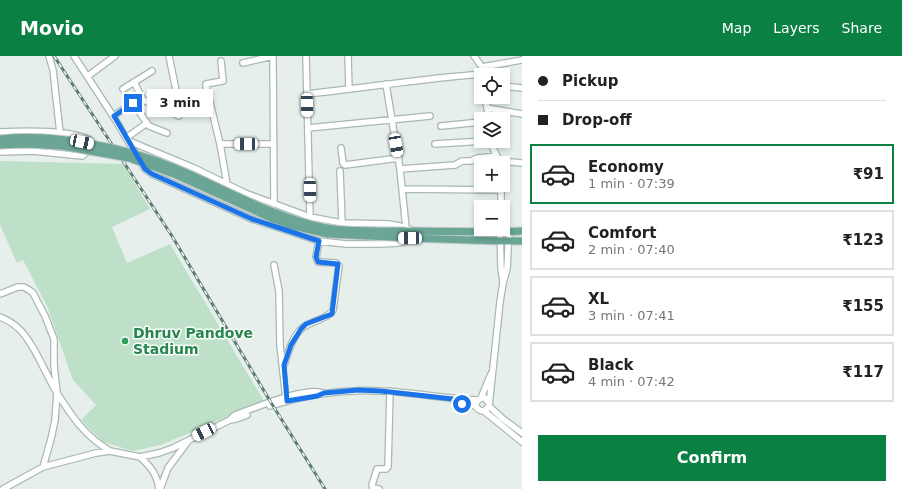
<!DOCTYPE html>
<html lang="en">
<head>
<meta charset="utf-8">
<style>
  body { margin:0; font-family:"DejaVu Sans",sans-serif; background:#f6f6f6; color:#222; height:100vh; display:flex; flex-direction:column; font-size:15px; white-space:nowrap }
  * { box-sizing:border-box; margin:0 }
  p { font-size:13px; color:#767676 }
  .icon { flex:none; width:22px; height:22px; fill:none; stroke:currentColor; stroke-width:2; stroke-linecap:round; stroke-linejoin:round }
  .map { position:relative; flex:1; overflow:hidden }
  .side { display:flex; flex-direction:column; background:#fff; width:380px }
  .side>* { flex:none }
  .hud { display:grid; align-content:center; height:88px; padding:0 16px; background:#fff }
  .fabs { position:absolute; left:474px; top:12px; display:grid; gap:8px }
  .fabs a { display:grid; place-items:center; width:36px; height:36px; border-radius:0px; background:#fff; box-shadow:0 2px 6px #0003; font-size:20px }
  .end { position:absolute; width:18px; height:18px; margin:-9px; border:5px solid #1a73e8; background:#fff; box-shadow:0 0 0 2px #fff }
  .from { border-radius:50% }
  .bubble { position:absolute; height:28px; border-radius:0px; background:#fff; box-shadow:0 2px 6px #0003; font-size:13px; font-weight:800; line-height:28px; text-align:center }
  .car { position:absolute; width:12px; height:24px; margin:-12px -6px; border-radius:5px; box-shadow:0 0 3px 1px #0007; background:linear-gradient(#fff 24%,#345 0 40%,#fff 0 76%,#345 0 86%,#fff 0) }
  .hud b { display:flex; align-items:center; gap:14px; height:38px; font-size:15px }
  .hud b+b { border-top:1px solid #e0e0e0 }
  .hud i { width:10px; height:10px; background:#222 }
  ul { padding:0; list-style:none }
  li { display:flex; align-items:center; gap:12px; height:60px; margin:0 8px 6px; padding:0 8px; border:2px solid #e0e0e0; border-radius:0px }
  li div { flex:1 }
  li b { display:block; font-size:15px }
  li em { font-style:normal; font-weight:800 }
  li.selected { border-color:#0b8043 }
  li>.icon { width:36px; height:36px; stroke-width:1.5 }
  .action { display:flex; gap:8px; margin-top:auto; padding:8px 16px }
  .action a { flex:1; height:46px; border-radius:0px; background:#0b8043; color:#fff; font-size:16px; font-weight:800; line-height:46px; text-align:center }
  header { display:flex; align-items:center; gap:24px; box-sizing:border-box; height:56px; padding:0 20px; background:#0b8043; color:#fff }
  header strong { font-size:19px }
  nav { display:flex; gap:22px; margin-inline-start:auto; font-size:14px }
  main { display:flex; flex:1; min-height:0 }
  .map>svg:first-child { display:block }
  .green { fill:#bfe0c8 }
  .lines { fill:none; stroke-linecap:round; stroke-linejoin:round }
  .minor-casing { stroke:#a8b8b2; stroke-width:8 }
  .major-casing { stroke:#c2cac8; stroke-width:9 }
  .minor { stroke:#fff; stroke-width:5.5 }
  .major { stroke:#6aa596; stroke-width:7 }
  .rail-casing { stroke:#5f7d75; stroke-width:3 }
  .rail { stroke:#f7fbf9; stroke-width:1.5; stroke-dasharray:4.5; stroke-linecap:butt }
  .major-bridge-casing { stroke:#c2cac8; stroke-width:9; stroke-linecap:butt }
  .major-bridge { stroke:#6aa596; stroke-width:7 }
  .route { stroke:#1a73e8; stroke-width:5 }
  .leisure-dot { fill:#2e9e5b; stroke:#f7fbf9; stroke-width:1.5 }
  .labels { text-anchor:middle; stroke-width:3; stroke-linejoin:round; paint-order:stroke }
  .leisure-label { font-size:14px; font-weight:bold; fill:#27864d; stroke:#f7fbf9; text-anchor:start }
</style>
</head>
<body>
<header>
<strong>Movio</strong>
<nav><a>Map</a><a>Layers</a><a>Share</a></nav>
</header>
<main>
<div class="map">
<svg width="522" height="433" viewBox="0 0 522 433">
  <rect width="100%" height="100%" fill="#e6efeb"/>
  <path class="green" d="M0,105L123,108L150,153L112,171L127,207L170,188L264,345L161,389L133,395L103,386L81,364L96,349L73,324L47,250L23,204L17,207L0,169Z"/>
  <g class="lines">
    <g class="minor-casing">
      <path id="minor" d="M49,0L53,14L60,77
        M74,0L113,60L145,113L152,118L252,163L319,185L346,188H380L399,187L410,184
        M273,0L274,148
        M306,0L310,161
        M348,0L349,33
        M474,0L482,11L483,15
        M221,5L223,25L206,28V30L220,88L227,128
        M243,7L273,0
        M482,11L522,4
        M88,20L115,0
        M134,26L143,44
        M386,28L400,113L406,172
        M503,30L522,32
        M123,33L152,15
        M307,38C366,32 424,22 484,18
        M485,41L489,63
        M133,47L149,70L167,77
        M487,52L522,58
        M113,60L135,46L143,44L179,60L180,54L169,0
        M441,70L481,66
        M308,72L430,60
        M0,76C22,75 71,73 89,84L87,96L82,100L33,95L0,96
        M126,82L147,67
        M129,85L194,112L245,137L310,161L342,167L389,168L400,170L411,174
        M492,85L493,92L500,107
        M220,88H273
        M435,88L484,85
        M341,92L343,107L345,109L399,102
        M500,105L522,107
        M400,113L455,109L462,105H471L477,102L497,100
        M340,115L342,167
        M402,133L501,134
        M501,151V129
        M500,173L501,212L503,227
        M274,209L279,235L280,289L286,343
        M0,238L18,231H24L29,234L33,237L45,260L54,283V309L57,337L55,364L51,383L43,411
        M0,261C7,264 13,267 18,272C33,285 46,319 57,337C73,362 85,380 110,395
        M284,309C288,297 292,282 301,273C309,265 329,263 333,254L339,210L336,207L318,206L316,201L319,185
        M481,342L491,318
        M453,344L462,348L476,350
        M488,346L485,342H481L476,346C475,355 484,358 489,350L500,246L503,227L507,213L509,175
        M270,350C304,339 344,333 381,335C413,336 445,343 477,344
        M489,350L503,363L522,377
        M484,355L522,386
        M230,364L236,363L247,359
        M140,401C150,410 157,418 159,433
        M3,433L43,411L96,397L110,395L140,401L159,397L173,392L230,364L235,359C255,352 305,330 324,337
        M160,433L168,412L189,384
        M379,433L373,432L372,429L377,413H386L388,411L390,335"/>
    </g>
    <g class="major-casing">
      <path id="major" d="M405,175L500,176L522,175
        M410,182L500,185H522"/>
    </g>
    <use href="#minor" class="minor"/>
    <use href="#major" class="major"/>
    <g class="rail-casing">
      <path id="rail" d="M54,0L172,180L270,345L325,433"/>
    </g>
    <use href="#rail" class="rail"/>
    <g class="major-bridge-casing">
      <path id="major-bridge" d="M0,83C53,77 126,91 175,112C219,130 260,154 306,167C338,177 372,175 405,175
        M0,89L27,88L62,90L129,102L174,118L273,163L289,169L328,178L410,182"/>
    </g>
    <use href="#major-bridge" class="major-bridge"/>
  </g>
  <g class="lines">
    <path class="route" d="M133,47L114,60L145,113L152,118L252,163L319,185L316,201L318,206L338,208L332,258L306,268L301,273L291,289L284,309L287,345L317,340L324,337L358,334L381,335L453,343L462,348"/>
  </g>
  <circle class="leisure-dot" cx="125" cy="285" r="4"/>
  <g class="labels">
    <g class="leisure-label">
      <text x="133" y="282">Dhruv Pandove<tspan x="133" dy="16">Stadium</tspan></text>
    </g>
  </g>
</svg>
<div class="fabs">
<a><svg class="icon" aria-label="locate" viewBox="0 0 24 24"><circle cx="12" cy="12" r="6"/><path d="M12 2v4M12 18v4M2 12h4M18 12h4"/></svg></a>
<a><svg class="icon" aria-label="layers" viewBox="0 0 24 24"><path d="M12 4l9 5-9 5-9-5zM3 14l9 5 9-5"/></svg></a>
<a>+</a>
<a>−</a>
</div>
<i class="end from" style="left:462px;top:348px"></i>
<i class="end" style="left:133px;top:47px"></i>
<div class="bubble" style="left:147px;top:33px;width:66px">3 min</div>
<i class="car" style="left:307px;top:49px;rotate:179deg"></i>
<i class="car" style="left:82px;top:86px;rotate:102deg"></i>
<i class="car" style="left:246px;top:88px;rotate:270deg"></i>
<i class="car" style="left:396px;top:89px;rotate:170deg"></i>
<i class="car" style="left:310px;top:134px;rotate:179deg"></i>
<i class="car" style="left:410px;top:182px;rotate:271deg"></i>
<i class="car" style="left:204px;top:376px;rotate:244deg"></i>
</div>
<section class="side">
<div class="hud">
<b><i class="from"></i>Pickup</b>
<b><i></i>Drop-off</b>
</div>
<ul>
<li class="selected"><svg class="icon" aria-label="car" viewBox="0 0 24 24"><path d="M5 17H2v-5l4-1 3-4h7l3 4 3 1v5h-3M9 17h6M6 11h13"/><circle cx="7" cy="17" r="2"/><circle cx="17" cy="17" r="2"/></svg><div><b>Economy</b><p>1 min · 07:39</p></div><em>₹91</em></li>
<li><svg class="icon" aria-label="car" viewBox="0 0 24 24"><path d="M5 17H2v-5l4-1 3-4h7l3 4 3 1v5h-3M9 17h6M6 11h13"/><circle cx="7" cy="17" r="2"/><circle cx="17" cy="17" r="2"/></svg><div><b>Comfort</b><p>2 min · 07:40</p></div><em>₹123</em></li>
<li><svg class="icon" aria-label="car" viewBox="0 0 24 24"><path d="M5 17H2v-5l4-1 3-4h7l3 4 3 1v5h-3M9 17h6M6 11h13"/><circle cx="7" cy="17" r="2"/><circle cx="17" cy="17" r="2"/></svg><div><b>XL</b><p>3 min · 07:41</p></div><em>₹155</em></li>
<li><svg class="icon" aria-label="car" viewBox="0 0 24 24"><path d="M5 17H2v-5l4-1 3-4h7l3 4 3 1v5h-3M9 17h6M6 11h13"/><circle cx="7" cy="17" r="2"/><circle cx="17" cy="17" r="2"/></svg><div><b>Black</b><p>4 min · 07:42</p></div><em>₹117</em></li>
</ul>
<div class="action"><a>Confirm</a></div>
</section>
</main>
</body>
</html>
